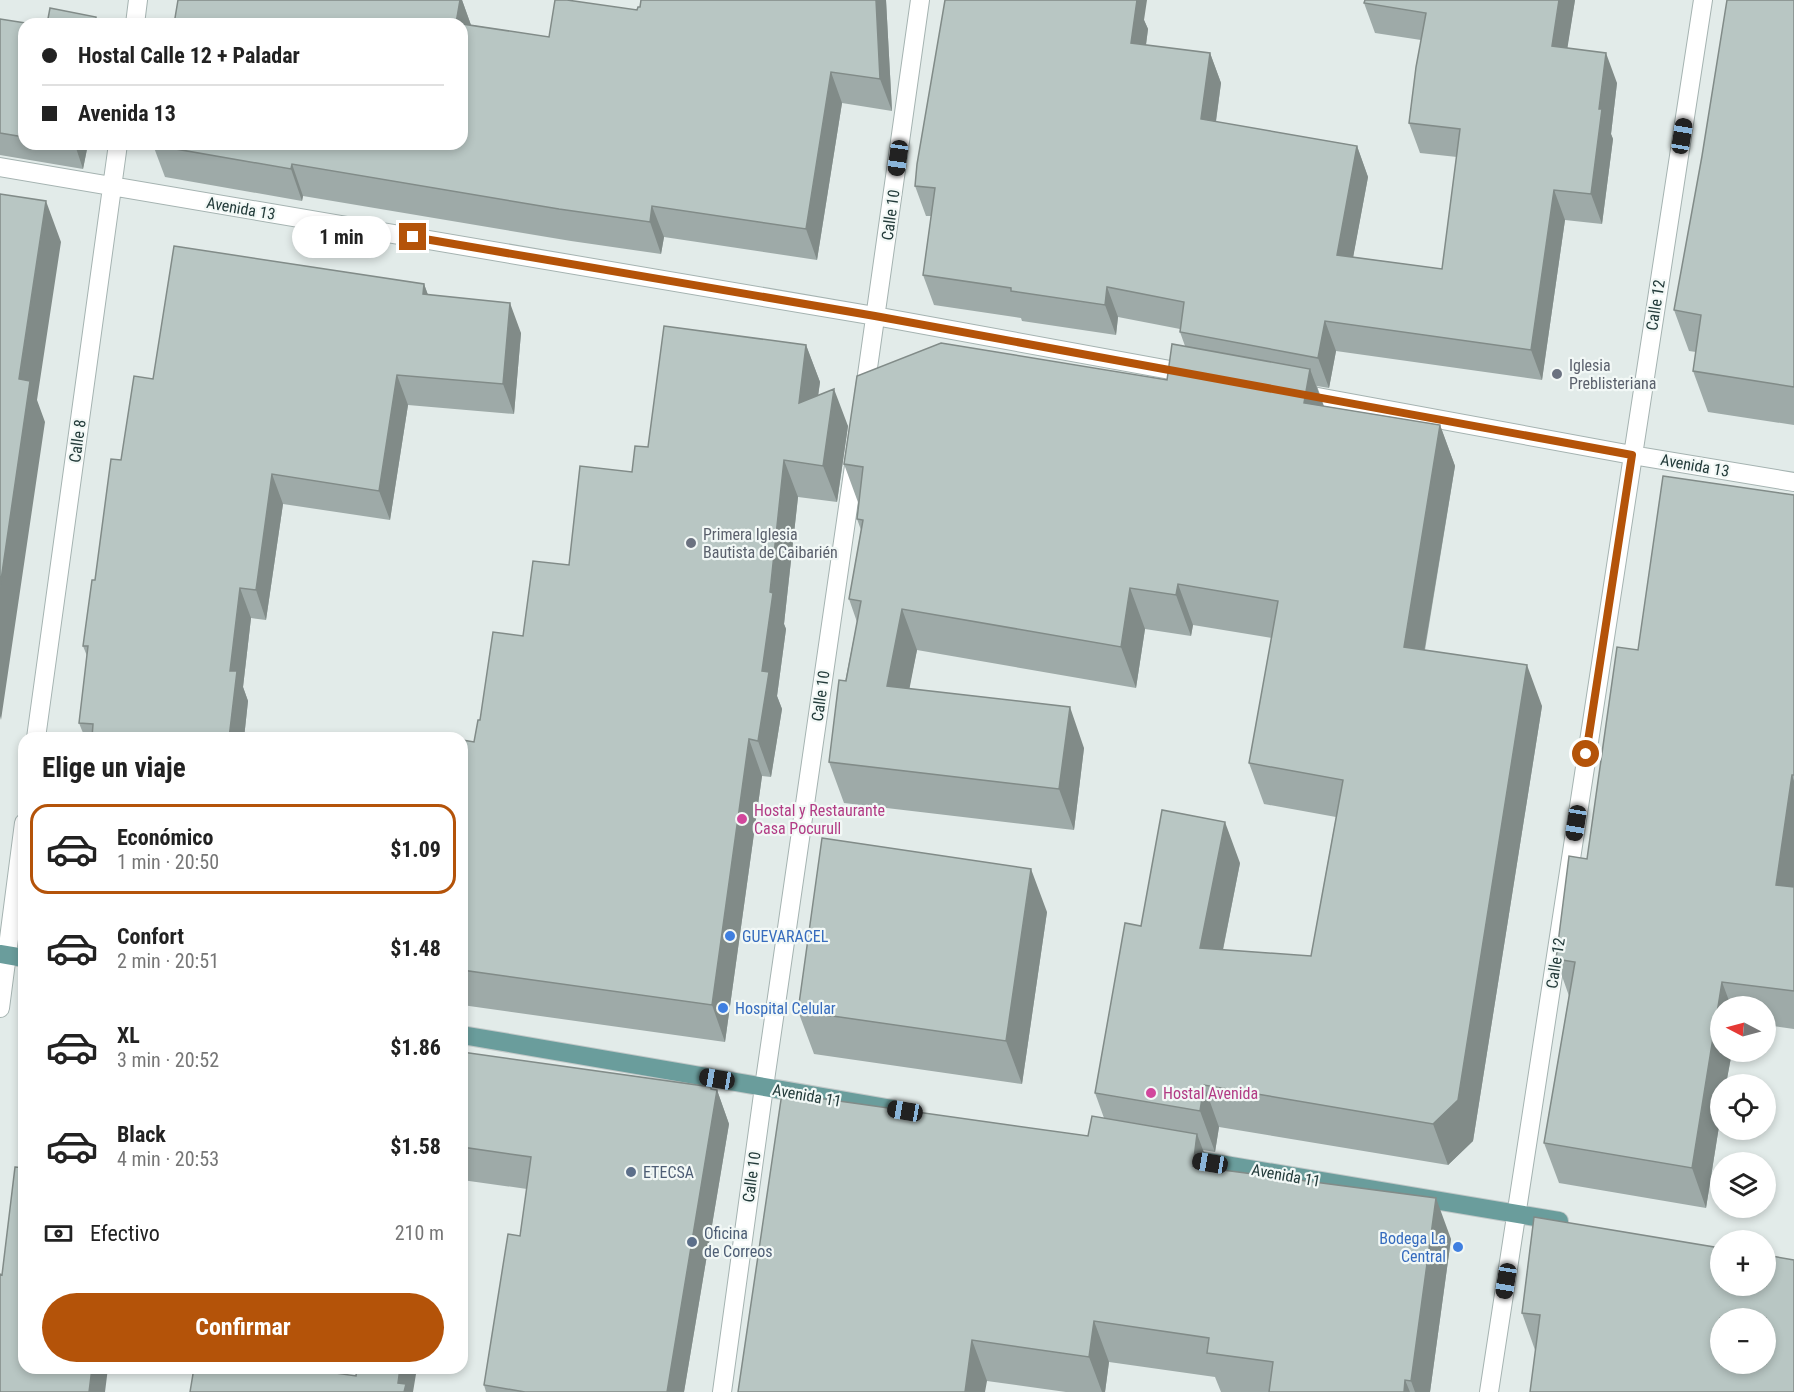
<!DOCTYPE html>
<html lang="es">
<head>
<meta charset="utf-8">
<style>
  body { margin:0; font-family:"Roboto Condensed",sans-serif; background:#f2f2f2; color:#222; height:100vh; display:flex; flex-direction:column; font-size:22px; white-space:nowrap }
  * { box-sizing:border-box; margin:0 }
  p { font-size:20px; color:#767676 }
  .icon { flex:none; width:33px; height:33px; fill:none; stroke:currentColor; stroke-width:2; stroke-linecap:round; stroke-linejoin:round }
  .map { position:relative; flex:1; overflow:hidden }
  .side { position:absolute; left:18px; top:732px; width:450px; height:642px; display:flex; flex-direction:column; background:#fff; border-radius:18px; box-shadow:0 3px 9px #0003 }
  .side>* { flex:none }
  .guide { position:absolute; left:18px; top:18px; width:450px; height:132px; border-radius:18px; box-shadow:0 3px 9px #0003; display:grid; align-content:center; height:132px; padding:0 24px; background:#fff }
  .needle { width:39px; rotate:276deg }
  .buttons { position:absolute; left:1710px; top:996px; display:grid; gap:12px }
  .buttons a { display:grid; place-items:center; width:66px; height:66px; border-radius:50%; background:#fff; box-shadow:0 3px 9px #0003; font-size:30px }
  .end { position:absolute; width:27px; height:27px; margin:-14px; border:8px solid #b45309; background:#fff; box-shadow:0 0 0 3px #fff }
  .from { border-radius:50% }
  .bubble { position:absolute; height:42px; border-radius:21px; background:#fff; box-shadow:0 3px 9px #0003; font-size:20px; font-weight:700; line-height:42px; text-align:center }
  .car { position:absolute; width:18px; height:36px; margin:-18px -9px; border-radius:8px; box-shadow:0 0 4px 2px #0007; background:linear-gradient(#222 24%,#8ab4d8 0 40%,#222 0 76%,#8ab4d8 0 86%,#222 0) }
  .guide b { display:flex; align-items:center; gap:21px; height:57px; font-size:22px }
  .guide b+b { border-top:2px solid #e0e0e0 }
  .guide i { width:15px; height:15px; background:#222 }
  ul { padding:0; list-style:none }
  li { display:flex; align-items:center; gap:18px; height:90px; margin:0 12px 9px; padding:0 12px; border:3px solid transparent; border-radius:18px }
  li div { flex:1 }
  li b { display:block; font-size:22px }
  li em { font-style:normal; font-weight:700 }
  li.active { border-color:#b45309 }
  li>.icon { width:54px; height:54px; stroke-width:1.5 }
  h2 { padding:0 24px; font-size:27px; line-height:72px }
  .pay { display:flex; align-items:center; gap:15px; height:66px; padding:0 24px; font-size:22px }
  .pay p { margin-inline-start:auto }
  .cta { display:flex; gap:12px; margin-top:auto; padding:12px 24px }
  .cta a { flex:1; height:69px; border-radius:36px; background:#b45309; color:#fff; font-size:24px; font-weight:700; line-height:69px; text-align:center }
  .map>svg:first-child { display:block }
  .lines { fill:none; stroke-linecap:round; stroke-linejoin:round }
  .minor-casing { stroke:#a5b3b1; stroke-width:20 }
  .major-casing { stroke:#c1c8c8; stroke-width:20 }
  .minor { stroke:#fff; stroke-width:18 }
  .major { stroke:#6a9d9c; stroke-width:18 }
  .wall { fill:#9eaaa8 }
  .shaded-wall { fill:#818b88 }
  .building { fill:#b8c6c3; stroke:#818b88; stroke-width:1.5; fill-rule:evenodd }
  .route { stroke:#b45309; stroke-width:8 }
  .worship-dot { fill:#6b7280; stroke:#f2f8f6; stroke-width:2 }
  .hotel-dot { fill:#d1479c; stroke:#f2f8f6; stroke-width:2 }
  .shop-dot { fill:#3f7fe0; stroke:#f2f8f6; stroke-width:2 }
  .service-dot { fill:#5c6f8a; stroke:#f2f8f6; stroke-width:2 }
  .labels { text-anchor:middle; stroke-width:4.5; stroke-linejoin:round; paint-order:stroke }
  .street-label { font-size:16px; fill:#233b3a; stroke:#f2f8f6 }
  .worship-label { font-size:16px; fill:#5b616d; stroke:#f2f8f6; text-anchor:start }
  .hotel-label { font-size:16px; fill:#b23c85; stroke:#f2f8f6; text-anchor:start }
  .shop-label { font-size:16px; fill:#366cbe; stroke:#f2f8f6; text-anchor:start }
  .service-label { font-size:16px; fill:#4e5e75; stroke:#f2f8f6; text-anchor:start }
</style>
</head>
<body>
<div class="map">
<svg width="1794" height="1392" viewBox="0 0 1794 1392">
  <rect width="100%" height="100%" fill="#e2ebe9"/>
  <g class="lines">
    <g class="minor-casing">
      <path id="minor" d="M135,24L138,0
        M0,167L875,316L1192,374
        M1296,393L1632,455L1794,482
        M864,396L920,0
        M36,738L118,144
        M0,1008L24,823
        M722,1392L764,1087L855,459
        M1489,1392L1703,0"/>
    </g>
    <g class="major-casing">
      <path id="major" d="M0,954L24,958
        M462,1035L893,1109
        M1184,1158L1559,1221"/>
    </g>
    <use href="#minor" class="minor"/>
    <use href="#major" class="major"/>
  </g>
  <path class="wall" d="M178,0H462L471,25L549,37L637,10L640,7L641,0H886L892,111L842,103L817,260L664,237L661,254L571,241L303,196L302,201L165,177L153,145Z
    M1575,0L1567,48L1617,83L1611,134L1613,139L1602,224L1565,220L1542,380L1336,351L1329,388L1317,386L1324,406L1440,425L1455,466L1425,650L1542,706L1473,1141L1448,1165L1219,1127L1215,1152L1203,1150L1210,1168L1451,1239L1430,1392H1221L1215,1377L1109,1362L1105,1392H1066L987,1381L738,1392L1088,1136L1104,1118L1095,1093L1141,926L1240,863L1223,950L1311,956L1336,817L1264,804L1249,763L1272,638L1193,625L1191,636L1145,629L1136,688L917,650L909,688L1084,748L1074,830L844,803L829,762L857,622L849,599L861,530L857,519L859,505L844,464L1167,380L1185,346L1180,332V329L1118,317L1116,335L1022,321L1021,318L934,305L923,275L931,216H926L915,186L1144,20L1148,29L1146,45L1210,53L1221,83L1216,122L1357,146L1368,177L1353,257L1442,269L1457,157L1420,153L1409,123L1421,40L1375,33L1364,3Z
    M1794,0V425L1708,412L1693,371L1696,352L1689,351L1674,310Z
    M0,19L24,24V144H88L83,169L0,155Z
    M424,284L428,295L521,333L514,414L408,405L390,520L283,504L266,620L251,618L243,687L248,701L244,738H85L79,723L87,656L83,646L95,580L121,460L153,379Z
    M806,345L820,382L818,396L848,426L837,502L798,497L784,624L786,629L777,696L782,709L771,777L762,776L725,1042L462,1005V740L474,742L480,720L523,636L632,472L648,447Z
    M1794,495V1029L1766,1025V1006H1720V1052H1732L1726,1084H1720V1120L1706,1208L1559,1183L1544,1143L1569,996L1556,959L1587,859L1638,650Z
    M1047,912L1022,1084L814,1054L798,1011Z
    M462,1052L717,1090L729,1124L684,1392H486L484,1385L520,1236L527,1189L462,1180Z
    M1794,1260L1535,1350L1522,1313Z
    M151,1368H190L189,1373Z"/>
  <path class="shaded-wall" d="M460,0H462L472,28L456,23Z
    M876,0H886L892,111L880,79Z
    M1133,0H1147L1144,20L1148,29L1142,74L1131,43Z
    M1559,0H1575L1563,76L1552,46Z
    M96,17L99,24H95Z
    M1210,53L1221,83L1212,149L1201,119Z
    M1606,53L1617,83L1611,134L1613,139L1602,224L1591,194L1599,109Z
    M831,72L842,103L817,260L806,229Z
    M75,144H88L83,169L75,145Z
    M1357,146L1368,177L1348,285L1337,255Z
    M292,164L303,196L302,201L291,169Z
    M1554,190L1565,220L1542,380L1531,350Z
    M46,201L61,242L37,400L45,422L1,720L0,716V587L19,379Z
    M652,206L664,237L661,254L650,222Z
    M424,284L435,314L423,294Z
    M1107,287L1118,317L1116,335L1105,305Z
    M510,303L521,333L514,414L503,384Z
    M1325,321L1336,351L1329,388L1318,358Z
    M806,345L820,382L812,439L799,403Z
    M1310,369L1325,410L1304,403Z
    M397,375L408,405L390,520L379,491Z
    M834,389L848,426L837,502L823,466Z
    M1440,425L1455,466L1418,688L1404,647Z
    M784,460L798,497L784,624L786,629L777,696L782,709L771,777L758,741L762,671Z
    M272,474L283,504L266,620L256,590Z
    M1178,584L1193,625L1191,636L1176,595Z
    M240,588L251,618L243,687L248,701L244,738H229L230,671Z
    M1130,588L1145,629L1136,688L1121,647Z
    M902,609L917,650L902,727L887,686Z
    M1527,665L1542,706L1473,1141L1448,1165L1433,1124Z
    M1070,707L1084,748L1074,830L1059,789Z
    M749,739L762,776L725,1042L712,1005Z
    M1792,775L1794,781V898L1776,885Z
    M1225,822L1240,863L1215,989L1200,948Z
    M1031,869L1047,912L1022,1084L1006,1041Z
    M1722,982L1731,1006H1720V1052H1732L1726,1084H1720V1120L1706,1208L1692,1168Z
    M1204,1085L1219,1127L1215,1152L1200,1111Z
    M711,1087L715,1098L717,1090L729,1124L684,1392H667Z
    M1197,1134L1212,1174L1193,1166Z
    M1436,1198L1451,1239L1430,1392H1415L1411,1381Z
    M1094,1321L1109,1362L1105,1392H1102L1089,1357Z
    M972,1340L987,1381L985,1392H965Z
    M92,1368H108L105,1392H89Z
    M400,1368H417L413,1392H401L398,1383Z
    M1405,1380L1410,1392H1404Z"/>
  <path class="building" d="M178,0H460L456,23L549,37L555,0H567L637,10L638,7H640L641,0H876L880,79L831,72L806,229L652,206L650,222L559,209L292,164L291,169L153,145V144H462V24H174Z
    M945,0H1137L1131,43L1210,53L1201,119L1357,146L1337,255L1442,269L1460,129L1409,123L1416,67L1426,13L1364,3L1365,0H1559L1552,46L1606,53L1599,109H1602L1591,194L1554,190L1531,350L1325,321L1318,358L1180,332L1184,302L1107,287L1105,305L1011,291V288L923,275L935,188L915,186L917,164Z
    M1727,0H1794V387L1693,371L1701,315L1674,310L1702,156Z
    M50,8L96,17L95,24H47Z
    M0,19L32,24H24V137L0,133Z
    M0,194L46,201L19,379L30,381L0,587Z
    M174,246L424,284L423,294L510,303L503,384L397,375L379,491L272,474L256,590L240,588L230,671H237L229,738H208L169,733L168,738H92L93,724L79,723L88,646H83L92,580H95L111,459L121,460L134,376L153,379Z
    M664,326L806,345L799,403L834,389L823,466L784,460L770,592L773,593L762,671L769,672L758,741L749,739L712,1005L462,970V740L474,742L478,720H480L493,632L523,636L533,561L569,565L580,466L632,472L635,446L648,447Z
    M941,343L1167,380L1172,344L1310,369L1304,403L1440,425L1404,647L1527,665L1458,1100L1433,1124L1204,1085L1200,1111L1095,1093L1125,923L1141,926L1162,810L1225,822L1200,948L1311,956L1343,780L1249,763L1278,601L1178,584L1176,595L1130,588L1121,647L902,609L887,686L1070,707L1059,789L829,762L839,680L846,681L861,601L849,599L863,520L857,519L863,467L844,464L857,376Z
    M1663,476L1794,495V775H1792L1776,885L1794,887V991L1722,982L1692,1168L1544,1143L1575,962L1556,959L1569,856L1587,859L1617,647L1638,650Z
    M416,734L448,738H416Z
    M822,838L1031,869L1006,1041L798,1011Z
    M462,1052L711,1087V1089L717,1090L667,1392H525L484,1385L508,1234L520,1236L531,1157L462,1147Z
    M782,1093L1088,1136L1092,1116L1197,1134L1193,1166L1436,1198L1411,1381L1405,1380L1404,1392H1269L1273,1362L1207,1353L1209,1338L1094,1321L1089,1357L972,1340L965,1392H738Z
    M15,1167L24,1168V1368H92L89,1392H0V1274L2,1275Z
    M1534,1217L1720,1248V1286H1766V1255L1794,1260V1392H1530L1540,1315L1522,1313ZM1720,1318H1766V1364H1720Z
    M194,1368H300L356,1376L357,1368H400L398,1383L406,1384L404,1392H190Z"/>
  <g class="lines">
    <path class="route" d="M413,237L875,316L1632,455L1586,754"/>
  </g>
  <g class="worship-dot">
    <circle cx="1557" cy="374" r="6"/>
    <circle cx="691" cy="543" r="6"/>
  </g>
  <g class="hotel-dot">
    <circle cx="742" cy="819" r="6"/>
    <circle cx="1151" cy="1093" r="6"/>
  </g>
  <g class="shop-dot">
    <circle cx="730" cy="936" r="6"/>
    <circle cx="723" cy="1008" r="6"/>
    <circle cx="1458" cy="1247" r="6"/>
  </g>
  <g class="service-dot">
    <circle cx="631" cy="1172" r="6"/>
    <circle cx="692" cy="1242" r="6"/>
  </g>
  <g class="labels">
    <g class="street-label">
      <text transform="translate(241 208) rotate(10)" y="6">Avenida 13</text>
      <text transform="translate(890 215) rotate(-82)" y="6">Calle 10</text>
      <text transform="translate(1655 305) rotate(-81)" y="6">Calle 12</text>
      <text transform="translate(77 441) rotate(-82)" y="6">Calle 8</text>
      <text transform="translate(1695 465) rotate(10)" y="6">Avenida 13</text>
      <text transform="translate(820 696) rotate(-82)" y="6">Calle 10</text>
      <text transform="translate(1555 963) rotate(-81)" y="6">Calle 12</text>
      <text transform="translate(807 1095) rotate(10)" y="6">Avenida 11</text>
      <text transform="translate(1286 1175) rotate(10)" y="6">Avenida 11</text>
      <text transform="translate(751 1177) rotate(-82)" y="6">Calle 10</text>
    </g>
    <g class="worship-label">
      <text x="1569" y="371">Iglesia<tspan x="1569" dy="18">Preblisteriana</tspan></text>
      <text x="703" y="540">Primera Iglesia<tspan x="703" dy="18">Bautista de Caibarién</tspan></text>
    </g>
    <g class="hotel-label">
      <text x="754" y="816">Hostal y Restaurante<tspan x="754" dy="18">Casa Pocurull</tspan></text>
      <text x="1163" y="1099">Hostal Avenida</text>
    </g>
    <g class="shop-label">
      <text x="742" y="942">GUEVARACEL</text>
      <text x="735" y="1014">Hospital Celular</text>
      <text x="1446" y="1244" text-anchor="end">Bodega La<tspan x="1446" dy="18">Central</tspan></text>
    </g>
    <g class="service-label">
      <text x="643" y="1178">ETECSA</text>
      <text x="704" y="1239">Oficina<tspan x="704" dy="18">de Correos</tspan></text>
    </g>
  </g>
</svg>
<div class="buttons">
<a><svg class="needle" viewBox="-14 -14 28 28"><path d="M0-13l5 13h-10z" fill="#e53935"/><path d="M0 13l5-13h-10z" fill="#767676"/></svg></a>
<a><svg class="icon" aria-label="locate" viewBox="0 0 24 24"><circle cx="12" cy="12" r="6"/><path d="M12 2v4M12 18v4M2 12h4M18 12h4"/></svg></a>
<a><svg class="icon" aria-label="layers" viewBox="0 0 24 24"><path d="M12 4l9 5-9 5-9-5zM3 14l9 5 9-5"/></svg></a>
<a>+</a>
<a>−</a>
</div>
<i class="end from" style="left:1586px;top:754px"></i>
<i class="end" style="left:413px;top:237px"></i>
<div class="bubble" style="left:292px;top:216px;width:99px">1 min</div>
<i class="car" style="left:1682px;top:136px;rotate:9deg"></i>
<i class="car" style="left:898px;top:158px;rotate:188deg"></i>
<i class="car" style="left:1576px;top:823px;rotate:189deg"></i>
<i class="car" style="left:717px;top:1079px;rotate:280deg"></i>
<i class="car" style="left:905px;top:1111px;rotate:280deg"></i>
<i class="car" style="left:1210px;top:1163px;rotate:279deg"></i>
<i class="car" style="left:1506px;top:1281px;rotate:189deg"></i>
<div class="guide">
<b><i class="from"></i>Hostal Calle 12 + Paladar</b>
<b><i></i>Avenida 13</b>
</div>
<section class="side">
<h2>Elige un viaje</h2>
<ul>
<li class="active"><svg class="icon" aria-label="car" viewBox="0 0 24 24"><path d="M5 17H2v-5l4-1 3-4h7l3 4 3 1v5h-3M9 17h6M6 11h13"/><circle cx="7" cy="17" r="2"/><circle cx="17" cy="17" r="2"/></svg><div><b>Económico</b><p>1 min · 20:50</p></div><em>$1.09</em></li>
<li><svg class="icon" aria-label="car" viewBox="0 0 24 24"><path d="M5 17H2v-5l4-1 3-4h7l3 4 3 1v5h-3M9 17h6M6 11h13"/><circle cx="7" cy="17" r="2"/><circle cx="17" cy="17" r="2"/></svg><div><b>Confort</b><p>2 min · 20:51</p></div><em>$1.48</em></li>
<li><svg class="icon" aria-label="car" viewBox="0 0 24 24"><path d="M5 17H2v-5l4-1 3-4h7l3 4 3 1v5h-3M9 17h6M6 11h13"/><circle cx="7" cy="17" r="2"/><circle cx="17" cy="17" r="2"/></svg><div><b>XL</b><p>3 min · 20:52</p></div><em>$1.86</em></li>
<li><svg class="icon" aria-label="car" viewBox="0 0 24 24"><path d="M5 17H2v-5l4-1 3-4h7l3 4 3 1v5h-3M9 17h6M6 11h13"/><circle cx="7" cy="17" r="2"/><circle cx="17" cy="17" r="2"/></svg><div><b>Black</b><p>4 min · 20:53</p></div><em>$1.58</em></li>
</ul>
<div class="pay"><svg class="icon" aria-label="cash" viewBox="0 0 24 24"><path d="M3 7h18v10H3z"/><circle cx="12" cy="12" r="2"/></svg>Efectivo<p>210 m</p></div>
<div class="cta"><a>Confirmar</a></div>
</section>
</div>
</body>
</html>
